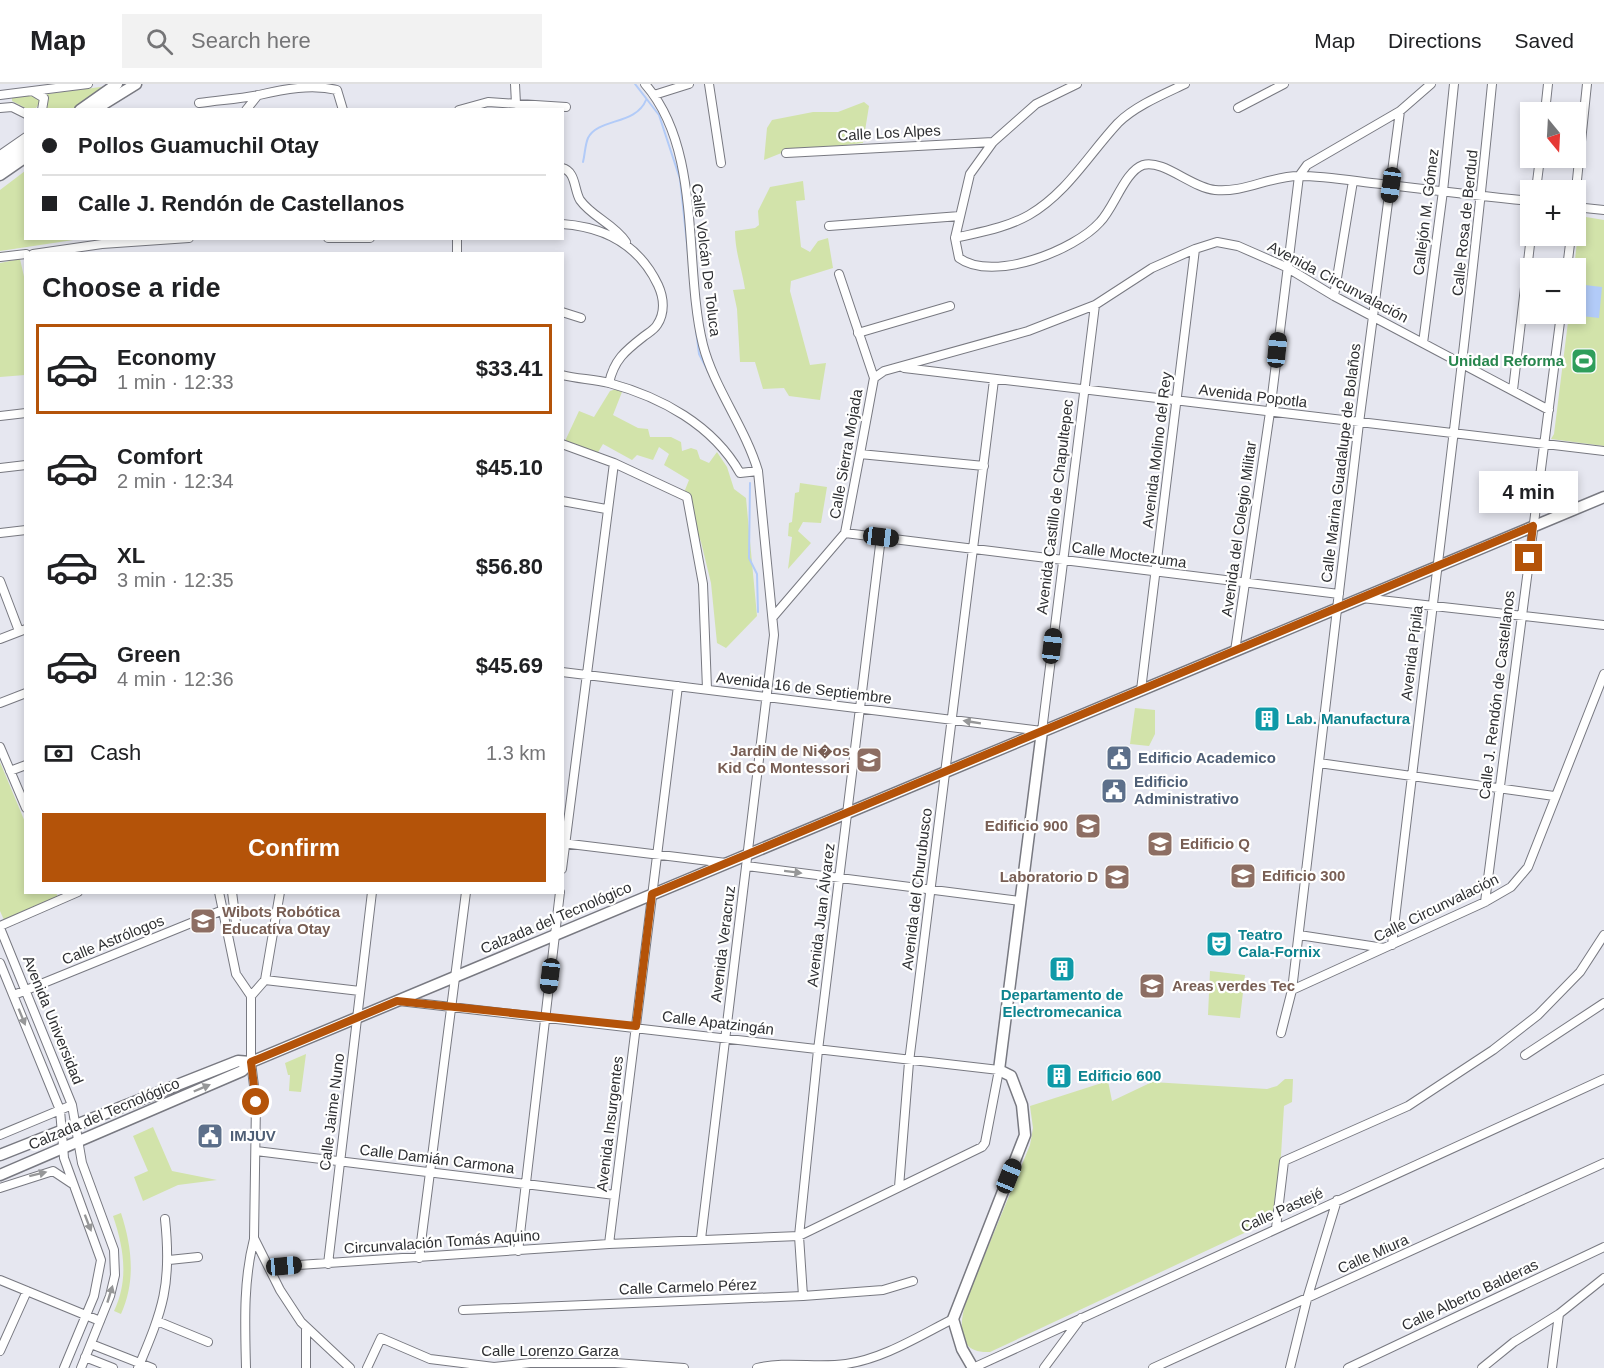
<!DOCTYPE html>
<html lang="en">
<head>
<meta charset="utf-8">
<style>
  body { margin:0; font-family:Arial,sans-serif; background:#f2f2f2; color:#202124; height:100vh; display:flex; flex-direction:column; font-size:22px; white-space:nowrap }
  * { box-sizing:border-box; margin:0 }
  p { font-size:20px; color:#757577 }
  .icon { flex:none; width:33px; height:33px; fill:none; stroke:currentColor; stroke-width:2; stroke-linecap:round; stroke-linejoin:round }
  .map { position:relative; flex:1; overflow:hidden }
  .panel { position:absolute; left:24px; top:168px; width:540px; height:642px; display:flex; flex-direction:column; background:#fff; border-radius:0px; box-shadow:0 3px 9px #0003 }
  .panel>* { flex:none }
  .banner { position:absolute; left:24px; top:24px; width:540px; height:132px; border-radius:0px; box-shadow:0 3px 9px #0003; display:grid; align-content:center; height:132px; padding:0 18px; background:#fff }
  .needle { width:39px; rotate:162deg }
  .buttons { position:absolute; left:1520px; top:18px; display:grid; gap:12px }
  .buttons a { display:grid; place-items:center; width:66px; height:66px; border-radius:0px; background:#fff; box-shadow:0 3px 9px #0003; font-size:30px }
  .end { position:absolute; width:27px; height:27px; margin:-14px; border:8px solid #b45309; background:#fff; box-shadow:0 0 0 3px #fff }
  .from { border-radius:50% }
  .bubble { position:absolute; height:42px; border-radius:0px; background:#fff; box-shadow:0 3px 9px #0003; font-size:20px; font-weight:600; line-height:42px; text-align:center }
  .car { position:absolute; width:18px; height:36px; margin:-18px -9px; border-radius:8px; box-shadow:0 0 4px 2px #0007; background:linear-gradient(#222 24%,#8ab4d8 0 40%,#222 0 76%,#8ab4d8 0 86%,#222 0) }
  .banner b { display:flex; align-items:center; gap:21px; height:57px; font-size:22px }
  .banner b+b { border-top:2px solid #e0e0e0 }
  .banner i { width:15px; height:15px; background:#202124 }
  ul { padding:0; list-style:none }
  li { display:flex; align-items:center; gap:18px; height:90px; margin:0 12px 9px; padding:0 6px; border:3px solid transparent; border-radius:0px }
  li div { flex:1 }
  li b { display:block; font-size:22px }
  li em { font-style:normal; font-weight:600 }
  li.selected { border-color:#b45309 }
  li>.icon { width:54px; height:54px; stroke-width:1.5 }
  h2 { padding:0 18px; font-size:27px; line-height:72px }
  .pay { display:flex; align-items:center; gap:15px; height:66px; padding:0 18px; font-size:22px }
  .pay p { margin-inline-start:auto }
  .cta { display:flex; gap:12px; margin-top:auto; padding:12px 18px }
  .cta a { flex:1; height:69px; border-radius:0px; background:#b45309; color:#fff; font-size:24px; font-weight:600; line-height:69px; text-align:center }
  header { display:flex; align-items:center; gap:36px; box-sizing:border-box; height:84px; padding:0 30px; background:#fff; border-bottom:2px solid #e0e0e0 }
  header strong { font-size:28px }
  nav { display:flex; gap:33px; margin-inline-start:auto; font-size:21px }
  .search { width:420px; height:54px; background:#f2f2f2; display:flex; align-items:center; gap:15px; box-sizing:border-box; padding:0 21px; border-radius:0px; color:#757577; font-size:22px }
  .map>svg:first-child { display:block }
  .green { fill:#d2e3aa }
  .water { fill:#b2cbf8 }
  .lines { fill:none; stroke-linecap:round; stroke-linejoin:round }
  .stream { stroke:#b2cbf8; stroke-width:2 }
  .minor-casing { stroke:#787981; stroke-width:10 }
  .major-casing { stroke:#787981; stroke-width:13 }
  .minor { stroke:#fff; stroke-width:8 }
  .major { stroke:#fff; stroke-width:10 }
  .oneway { fill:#969798 }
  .route { stroke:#b45309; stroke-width:8 }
  .labels { text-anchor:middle; stroke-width:4.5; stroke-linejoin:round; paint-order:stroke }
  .street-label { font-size:15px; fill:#2e2f32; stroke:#fff }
  .leisure-label { font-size:15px; font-weight:bold; fill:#27864d; stroke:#fff; text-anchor:end }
  .culture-label { font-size:15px; font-weight:bold; fill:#0d838f; stroke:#fff; text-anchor:start }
  .education-label { font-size:15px; font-weight:bold; fill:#785e54; stroke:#fff; text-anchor:start }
  .service-label { font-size:15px; font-weight:bold; fill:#4e5e75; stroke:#fff; text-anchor:start }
</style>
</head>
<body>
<header>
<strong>Map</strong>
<div class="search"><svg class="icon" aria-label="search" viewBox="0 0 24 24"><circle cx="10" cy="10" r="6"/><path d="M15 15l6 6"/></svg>Search here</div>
<nav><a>Map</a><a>Directions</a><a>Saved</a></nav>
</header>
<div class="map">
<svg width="1604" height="1284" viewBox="0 0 1604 1284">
  <rect width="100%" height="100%" fill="#e6e7f0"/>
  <path class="green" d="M108,2L73,25L46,26L48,20L47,10Z
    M32,11L39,15L40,19L35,25H27L12,17V14Z
    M864,18L869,22L863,59L784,68L764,76L767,44L772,36L813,28H838Z
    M25,87L26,154L80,155L0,167V106Z
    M803,97L805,116L796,117L801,163L810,168L818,157L828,154L833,184L791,197L790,207L810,281L826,279L820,316L789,312L784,304L763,305L755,278H740L737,225L733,206L745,205C742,185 735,168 735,147L755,144L759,141L758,127L770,103Z
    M1580,132L1604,136V362L1551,355L1554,350L1569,230H1575L1574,184Z
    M20,175L25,197V291L0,293V179Z
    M616,305L622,308L613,331L638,344L648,345L650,353H671L681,358L682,367L691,364L697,366L700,375L709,379L717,368L727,383L734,405L746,414L757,532L726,564L717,559L711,499L701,458L683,411L689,396L664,381L669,370L659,363L653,376L637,371L632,376L603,360L597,370L565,357L579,327L594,333L610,307Z
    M800,399L827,403L821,439L803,438L798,447L811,459L788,485L792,453L788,452L789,439L792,438L795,409L799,408Z
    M1135,624L1155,626V650L1149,662L1130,660Z
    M0,678L25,738L26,808L56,809L58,813L4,836L0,827Z
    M1210,887L1245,891L1240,934L1208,931Z
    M306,970L301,1008L289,1007L290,991H288L285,979Z
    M1285,995H1293L1292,1018L1284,1022L1281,1071L1272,1136L990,1268C954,1270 960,1237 967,1214L1030,1061L1033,1044L1030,1022L1108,997L1112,1017L1152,998L1267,1005L1277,1002Z
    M153,1043L172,1087L217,1096L178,1101L143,1117L134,1093L148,1087L133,1052Z
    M121,1129C132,1163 136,1197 121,1230L114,1227C129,1196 124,1164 113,1132Z"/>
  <path class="water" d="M1585,201L1602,203L1599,234L1581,232Z"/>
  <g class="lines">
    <path class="stream" d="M635,0L659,31L680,95L688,169
      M583,78C585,70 585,61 588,54C598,34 636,41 646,16
      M696,246L699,270L709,289
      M750,399L749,474L757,490L758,528"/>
    <g class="minor-casing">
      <path id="minor" d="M515,0L516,20
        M645,0C703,66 683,180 703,261C714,304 745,343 758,387L774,551L701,1155
        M709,0L721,79
        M1077,0L1036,20L993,58L970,90L955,154L959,174C993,199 1075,166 1100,138C1114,124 1125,87 1143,81C1163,75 1192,104 1215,106C1244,109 1270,92 1299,92C1326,92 1354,97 1381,100C1431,106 1480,112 1530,117
        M34,8L44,14L42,26
        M0,11L88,0
        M654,11L689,0
        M199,19C218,16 239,15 259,11C284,5 312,0 337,6L343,26
        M0,24L12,23L26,30
        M1238,24L1284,0
        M246,26L258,11
        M459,26L488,18L566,23
        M1545,28L1548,0
        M786,69L993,58
        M0,71L26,53
        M562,84C576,87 574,106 580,116C592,133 614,140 626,158
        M1536,106L1540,74
        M1575,115L1587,0
        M1575,123L1604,126
        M562,140C606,143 639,161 658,201C664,214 665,229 657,241C654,246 648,249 643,253C625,267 614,276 609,299
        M829,142L960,132
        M328,154H370
        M457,154V170
        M955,154C980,148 1006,144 1029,131C1067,109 1089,70 1118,39C1135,22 1164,10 1185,0
        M33,170L102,160L189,154
        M0,173L26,170
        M1567,184L1571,152
        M1334,212L1353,97
        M562,228L581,234
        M858,249L950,222
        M1423,259L1443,107L1454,0
        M904,284L1604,367
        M562,291C577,295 593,295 609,299C661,313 713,341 740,389L758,387
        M874,294L884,287L1028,247L1095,221L1152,184L1195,165L1217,158L1238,162L1286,183L1334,212L1549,326
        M1513,306L1531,152
        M0,332L26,329
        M562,360L614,379L687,413L703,500L707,605
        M860,370L984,382
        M0,384L26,381
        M562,417L606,425
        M0,449L26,446
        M845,449L1339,510
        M0,497L19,547
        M1362,514L1604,541
        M773,533L845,449L860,370L874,294L839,190
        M0,555L26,545
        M1235,567L1270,328L1299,92L1307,81L1400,27L1431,0
        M562,588L1042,647L1095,221
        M1141,606L1195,165
        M0,619L26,609
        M0,663L26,724
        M1319,679L1554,712
        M10,687L26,681
        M562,759L726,779
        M747,782L1020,817
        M562,785L614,379
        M219,808L236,890L251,912V978L256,1018L254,1154L280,1206L301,1238L350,1284
        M232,808L236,839
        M1485,818L1561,230
        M0,842L78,808
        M0,844L72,1021L82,1079L114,1166L115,1191L110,1212L81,1284
        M1299,851L1384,864
        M1392,861C1425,574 1464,287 1492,0
        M0,879L60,1026L64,1074L101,1176L94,1212L64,1284
        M265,896L280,808
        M1292,906L1485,818L1511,803L1528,783L1604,590
        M14,911L223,826
        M251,912L265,896L360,907
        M1281,949L1292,906L1359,339L1400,27
        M1525,971L1604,919
        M0,1051L72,1021
        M256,1067L615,1111
        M899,1103L909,978L994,296
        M0,1104L53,1087L71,1099
        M1276,1144L1284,1077L1408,1022L1493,966L1538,931L1580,888L1604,851
        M609,1160L678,602
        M518,1167L560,808
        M419,1174L466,808
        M169,1176L198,1173
        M328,1180L372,808
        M269,1183L609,1160L799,1152L982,1063L985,1059L999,986L399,917
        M0,1196L100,1237
        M803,1212L799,1152L818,966L881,453
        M463,1226L803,1212L883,1206L913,1197
        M157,1237L208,1258
        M306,1244V1284
        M91,1260L152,1284
        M0,1267L27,1207
        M85,1273L113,1284
        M138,1284C163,1225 172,1201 165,1135
        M246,1284C245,1241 243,1197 254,1155
        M367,1284L381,1254L430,1275L494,1283L530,1279H615L684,1284
        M757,1284C786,1277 816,1284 846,1280C883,1275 919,1252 953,1235
        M973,1284L1604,995
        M1044,1284L1081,1234
        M1153,1284L1604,1079
        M1290,1284L1307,1215L1337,1116
        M1348,1284L1604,1163
        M1482,1284L1514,1258L1559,1230L1604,1194
        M1552,1284L1559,1230"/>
    </g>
    <g class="major-casing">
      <path id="major" d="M80,26L117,0
        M94,26L136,0
        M0,80L26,63
        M0,91L26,73
        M0,1071L238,977L251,978
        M0,1091L242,987L251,978L1604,413
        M973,1284L962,1265L953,1235L1025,1051L1022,1021L1011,992L999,986L1042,647"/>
    </g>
    <use href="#minor" class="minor"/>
    <use href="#major" class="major"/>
  </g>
  <defs><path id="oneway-solid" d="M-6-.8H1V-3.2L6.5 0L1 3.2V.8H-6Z" transform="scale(1.5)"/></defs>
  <g class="oneway">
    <use href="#oneway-solid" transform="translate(972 638) rotate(-171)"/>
    <use href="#oneway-solid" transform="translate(793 788) rotate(7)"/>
    <use href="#oneway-solid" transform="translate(22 933) rotate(68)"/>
    <use href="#oneway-solid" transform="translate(202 1004) rotate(-23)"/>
    <use href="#oneway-solid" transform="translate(38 1090) rotate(-14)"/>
    <use href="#oneway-solid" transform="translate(88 1139) rotate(69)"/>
    <use href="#oneway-solid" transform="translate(110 1210) rotate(-73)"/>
  </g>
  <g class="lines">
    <path class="route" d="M256,1018L251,978L397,917L636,942L652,810L1533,442L1529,474"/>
  </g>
  <defs>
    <g id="stadium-square" transform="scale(1.35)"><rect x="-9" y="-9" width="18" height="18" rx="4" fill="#2e9e5b" stroke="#fff"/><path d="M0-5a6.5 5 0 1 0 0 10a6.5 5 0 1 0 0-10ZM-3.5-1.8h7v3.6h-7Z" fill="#fff"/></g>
    <g id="building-square" transform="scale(1.35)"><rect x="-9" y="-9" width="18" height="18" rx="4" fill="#0f9aa8" stroke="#fff"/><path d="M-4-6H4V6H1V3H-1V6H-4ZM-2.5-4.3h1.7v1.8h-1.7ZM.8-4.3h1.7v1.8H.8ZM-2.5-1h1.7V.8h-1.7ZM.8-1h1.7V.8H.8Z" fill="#fff"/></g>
    <g id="civic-square" transform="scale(1.35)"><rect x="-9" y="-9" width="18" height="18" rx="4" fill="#5c6f8a" stroke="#fff"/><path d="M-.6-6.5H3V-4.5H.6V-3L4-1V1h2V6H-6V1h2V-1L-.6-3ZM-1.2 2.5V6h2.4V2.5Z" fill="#fff"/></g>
    <g id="school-square" transform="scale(1.35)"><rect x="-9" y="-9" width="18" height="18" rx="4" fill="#8d6e63" stroke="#fff"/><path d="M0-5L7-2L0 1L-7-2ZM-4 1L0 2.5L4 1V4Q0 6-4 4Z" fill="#fff"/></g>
    <g id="university-square" transform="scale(1.35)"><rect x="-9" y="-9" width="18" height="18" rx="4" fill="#8d6e63" stroke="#fff"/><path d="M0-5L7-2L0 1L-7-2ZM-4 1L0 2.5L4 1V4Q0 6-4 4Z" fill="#fff"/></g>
    <g id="theatre-square" transform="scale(1.35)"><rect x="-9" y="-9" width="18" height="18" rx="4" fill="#0f9aa8" stroke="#fff"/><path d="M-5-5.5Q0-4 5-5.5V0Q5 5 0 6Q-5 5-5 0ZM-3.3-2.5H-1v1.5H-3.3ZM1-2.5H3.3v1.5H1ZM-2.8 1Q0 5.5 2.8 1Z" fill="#fff"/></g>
  </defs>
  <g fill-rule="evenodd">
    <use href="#stadium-square" x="1584" y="277"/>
    <use href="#building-square" x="1267" y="635"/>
    <use href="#civic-square" x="1119" y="674"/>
    <use href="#school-square" x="869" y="676"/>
    <use href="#civic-square" x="1114" y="707"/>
    <use href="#university-square" x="1088" y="742"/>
    <use href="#university-square" x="1160" y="760"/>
    <use href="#university-square" x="1243" y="792"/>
    <use href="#university-square" x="1117" y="793"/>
    <use href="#school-square" x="203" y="837"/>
    <use href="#theatre-square" x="1219" y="860"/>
    <use href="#building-square" x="1062" y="885"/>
    <use href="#university-square" x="1152" y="902"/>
    <use href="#building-square" x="1059" y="992"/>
    <use href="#civic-square" x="210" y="1052"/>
  </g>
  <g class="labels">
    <g class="street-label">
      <text transform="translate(889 49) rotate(-3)" y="5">Calle Los Alpes</text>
      <text transform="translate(1426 128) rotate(-83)" y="5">Callejón M. Gómez</text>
      <text transform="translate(1465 139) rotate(-84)" y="5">Calle Rosa de Berdud</text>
      <text transform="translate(706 176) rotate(83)" y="5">Calle Volcán De Toluca</text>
      <text transform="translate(1338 198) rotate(28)" y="5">Avenida Circunvalación</text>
      <text transform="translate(1253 312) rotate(7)" y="5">Avenida Popotla</text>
      <text transform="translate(1157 366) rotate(-83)" y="5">Avenida Molino del Rey</text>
      <text transform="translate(846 370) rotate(-80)" y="5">Calle Sierra Mojada</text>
      <text transform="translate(1341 379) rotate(-83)" y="5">Calle Marina Guadalupe de Bolaños</text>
      <text transform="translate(1055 423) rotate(-83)" y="5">Avenida Castillo de Chapultepec</text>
      <text transform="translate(1239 445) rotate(-82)" y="5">Avenida del Colegio Militar</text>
      <text transform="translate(1129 471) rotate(8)" y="5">Calle Moctezuma</text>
      <text transform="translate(1412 569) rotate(-83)" y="5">Avenida Pípila</text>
      <text transform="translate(804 604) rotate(7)" y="5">Avenida 16 de Septiembre</text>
      <text transform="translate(1497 611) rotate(-83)" y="5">Calle J. Rendón de Castellanos</text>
      <text transform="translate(917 805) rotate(-83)" y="5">Avenida del Churubusco</text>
      <text transform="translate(1436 824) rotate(-26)" y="5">Calle Circunvalación</text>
      <text transform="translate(821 831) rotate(-83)" y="5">Avenida Juan Álvarez</text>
      <text transform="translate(556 834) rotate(-23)" y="5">Calzada del Tecnológico</text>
      <text transform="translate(113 856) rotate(-22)" y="5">Calle Astrólogos</text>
      <text transform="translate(723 860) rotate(-83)" y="5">Avenida Veracruz</text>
      <text transform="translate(53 936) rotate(68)" y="5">Avenida Universidad</text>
      <text transform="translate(718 939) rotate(7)" y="5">Calle Apatzingán</text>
      <text transform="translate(332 1028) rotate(-83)" y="5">Calle Jaime Nuno</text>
      <text transform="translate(104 1030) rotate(-23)" y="5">Calzada del Tecnológico</text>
      <text transform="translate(610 1040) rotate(-83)" y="5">Avenida Insurgentes</text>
      <text transform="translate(437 1075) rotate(7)" y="5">Calle Damián Carmona</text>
      <text transform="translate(1282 1126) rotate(-24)" y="5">Calle Pastejé</text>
      <text transform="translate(442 1158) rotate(-4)" y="5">Circunvalación Tomás Aquino</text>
      <text transform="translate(1373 1170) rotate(-24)" y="5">Calle Miura</text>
      <text transform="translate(688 1203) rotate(-2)" y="5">Calle Carmelo Pérez</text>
      <text transform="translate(1470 1211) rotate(-25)" y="5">Calle Alberto Balderas</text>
      <text x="550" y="1272">Calle Lorenzo Garza</text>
    </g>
    <g class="leisure-label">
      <text x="1564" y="282">Unidad Reforma</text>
    </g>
    <g class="culture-label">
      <text x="1286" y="640">Lab. Manufactura</text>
      <text x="1238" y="856">Teatro<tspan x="1238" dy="17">Cala-Fornix</tspan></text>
      <text x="1062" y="916" text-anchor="middle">Departamento de<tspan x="1062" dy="17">Electromecanica</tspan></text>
      <text x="1078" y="997">Edificio 600</text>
    </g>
    <g class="education-label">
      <text x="850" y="672" text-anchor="end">JardiN de Ni�os<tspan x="850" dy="17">Kid Co Montessori</tspan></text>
      <text x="1068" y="747" text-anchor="end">Edificio 900</text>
      <text x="1180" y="765">Edificio Q</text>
      <text x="1262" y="797">Edificio 300</text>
      <text x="1098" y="798" text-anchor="end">Laboratorio D</text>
      <text x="222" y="833">Wibots Robótica<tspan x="222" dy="17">Educatíva Otay</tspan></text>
      <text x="1172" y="907">Areas verdes Tec</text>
    </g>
    <g class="service-label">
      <text x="1138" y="679">Edificio Academico</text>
      <text x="1134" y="703">Edificio<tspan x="1134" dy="17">Administrativo</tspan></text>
      <text x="230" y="1057">IMJUV</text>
    </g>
  </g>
</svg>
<div class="buttons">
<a><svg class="needle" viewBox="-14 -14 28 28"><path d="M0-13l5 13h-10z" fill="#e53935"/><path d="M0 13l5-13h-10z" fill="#757577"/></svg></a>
<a>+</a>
<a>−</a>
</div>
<i class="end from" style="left:256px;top:1018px"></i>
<i class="end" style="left:1529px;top:474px"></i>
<div class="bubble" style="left:1479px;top:387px;width:99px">4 min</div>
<i class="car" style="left:1391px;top:101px;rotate:188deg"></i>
<i class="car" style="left:1277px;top:266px;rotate:6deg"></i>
<i class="car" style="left:881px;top:453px;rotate:97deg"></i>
<i class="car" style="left:1052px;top:562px;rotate:7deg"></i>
<i class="car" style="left:550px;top:892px;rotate:187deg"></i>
<i class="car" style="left:1009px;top:1092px;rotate:22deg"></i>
<i class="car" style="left:284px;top:1182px;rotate:85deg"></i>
<div class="banner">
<b><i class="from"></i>Pollos Guamuchil Otay</b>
<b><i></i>Calle J. Rendón de Castellanos</b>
</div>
<section class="panel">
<h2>Choose a ride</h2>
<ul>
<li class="selected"><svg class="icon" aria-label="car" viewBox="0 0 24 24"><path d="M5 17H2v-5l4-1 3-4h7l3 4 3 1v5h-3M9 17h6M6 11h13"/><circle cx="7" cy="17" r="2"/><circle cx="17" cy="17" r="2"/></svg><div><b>Economy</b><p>1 min · 12:33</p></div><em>$33.41</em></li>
<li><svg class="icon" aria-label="car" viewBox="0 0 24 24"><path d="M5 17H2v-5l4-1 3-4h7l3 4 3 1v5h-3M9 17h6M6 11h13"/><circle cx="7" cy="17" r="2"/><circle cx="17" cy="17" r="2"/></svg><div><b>Comfort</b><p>2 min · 12:34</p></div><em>$45.10</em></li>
<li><svg class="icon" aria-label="car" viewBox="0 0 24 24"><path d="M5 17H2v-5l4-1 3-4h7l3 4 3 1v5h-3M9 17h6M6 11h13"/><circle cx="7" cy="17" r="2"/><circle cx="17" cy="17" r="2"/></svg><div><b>XL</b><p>3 min · 12:35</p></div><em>$56.80</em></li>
<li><svg class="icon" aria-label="car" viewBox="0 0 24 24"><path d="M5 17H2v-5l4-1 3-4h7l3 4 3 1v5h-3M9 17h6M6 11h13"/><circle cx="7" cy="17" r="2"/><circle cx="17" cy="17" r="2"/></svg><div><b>Green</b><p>4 min · 12:36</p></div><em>$45.69</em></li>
</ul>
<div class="pay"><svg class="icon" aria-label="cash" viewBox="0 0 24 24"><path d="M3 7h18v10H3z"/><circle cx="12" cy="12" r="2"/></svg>Cash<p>1.3 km</p></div>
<div class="cta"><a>Confirm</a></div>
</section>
</div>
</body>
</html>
